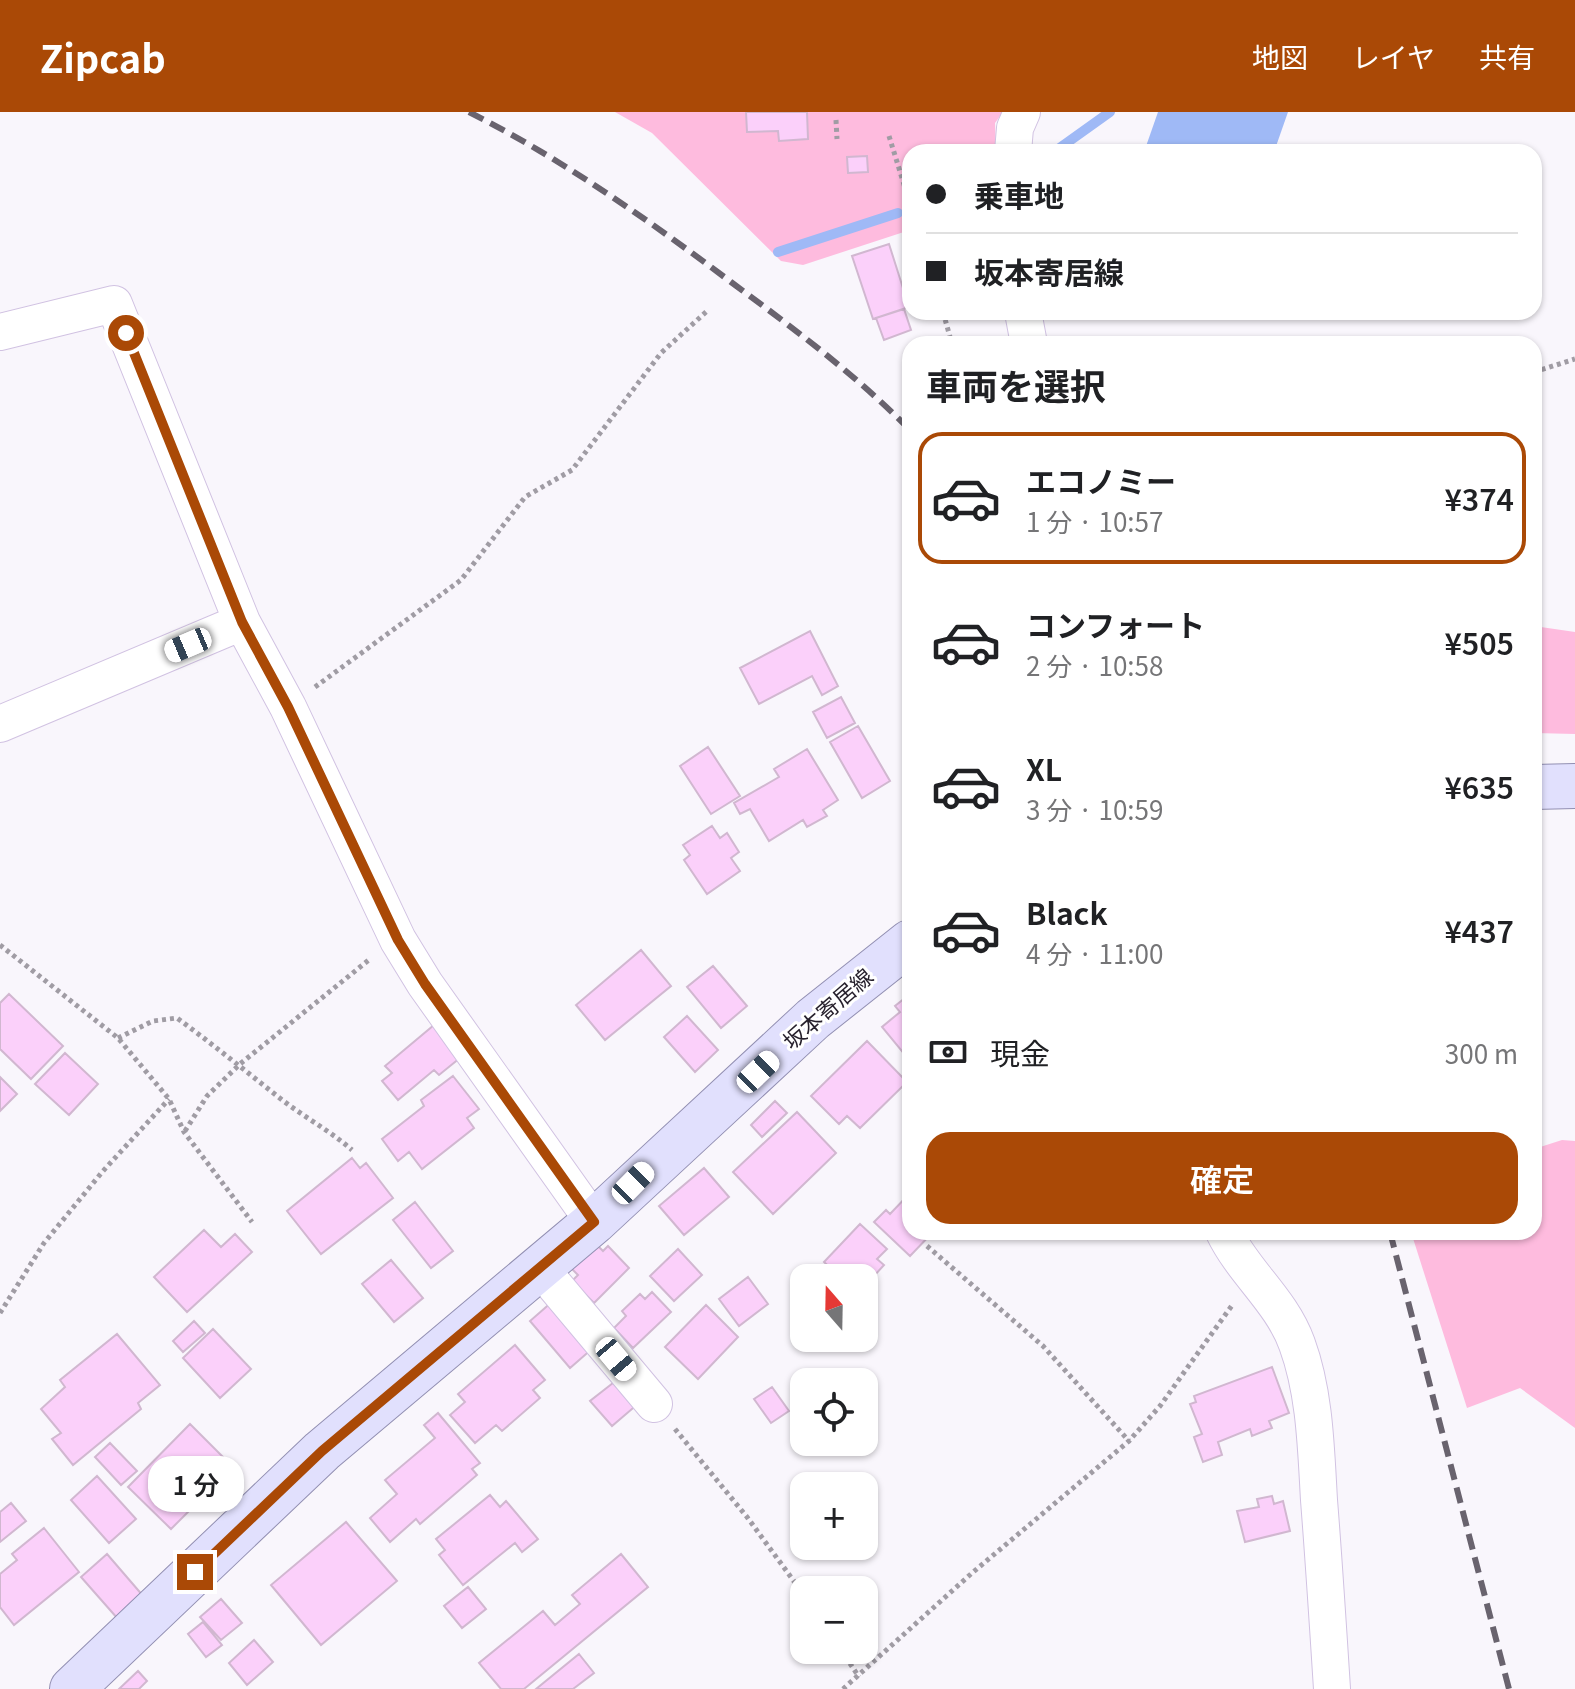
<!DOCTYPE html>
<html lang="ja">
<head>
<meta charset="utf-8">
<style>
  body { margin:0; font-family:Georgia,"Noto Sans JP",serif; background:#f2f2f2; color:#202124; height:100vh; display:flex; flex-direction:column; font-size:30px; white-space:nowrap }
  * { box-sizing:border-box; margin:0 }
  p { font-size:26px; color:#757577 }
  .icon { flex:none; width:44px; height:44px; fill:none; stroke:currentColor; stroke-width:2; stroke-linecap:round; stroke-linejoin:round }
  .map { position:relative; flex:1; overflow:hidden }
  .details { position:absolute; left:902px; top:224px; width:640px; height:904px; display:flex; flex-direction:column; background:#fff; border-radius:24px; box-shadow:0 2px 6px #0004 }
  .details>* { flex:none }
  .hud { position:absolute; left:902px; top:32px; width:640px; height:176px; border-radius:24px; box-shadow:0 2px 6px #0004; display:grid; align-content:center; height:176px; padding:0 24px; background:#fff }
  .needle { width:52px; rotate:340deg }
  .controls { position:absolute; left:790px; top:1152px; display:grid; gap:16px }
  .controls a { display:grid; place-items:center; width:88px; height:88px; border-radius:16px; background:#fff; box-shadow:0 2px 6px #0004; font-size:40px }
  .end { position:absolute; width:36px; height:36px; margin:-18px; border:10px solid #aa4906; background:#fff; box-shadow:0 0 0 4px #fff }
  .from { border-radius:50% }
  .bubble { position:absolute; height:56px; border-radius:24px; background:#fff; box-shadow:0 2px 6px #0004; font-size:26px; font-weight:600; line-height:56px; text-align:center }
  .car { position:absolute; width:24px; height:48px; margin:-24px -12px; border-radius:10px; box-shadow:0 0 6px 2px #0007; background:linear-gradient(#fff 24%,#345 0 40%,#fff 0 76%,#345 0 86%,#fff 0) }
  .hud b { display:flex; align-items:center; gap:28px; height:76px; font-size:30px }
  .hud b+b { border-top:2px solid #e0e0e0 }
  .hud i { width:20px; height:20px; background:#202124 }
  ul { padding:0; list-style:none }
  li { display:flex; align-items:center; gap:24px; height:132px; margin:0 16px 12px; padding:0 8px; border:4px solid transparent; border-radius:24px }
  li div { flex:1 }
  li b { display:block; font-size:30px }
  li em { font-style:normal; font-weight:600 }
  li.current { border-color:#aa4906 }
  li>.icon { width:72px; height:72px; stroke-width:1.5 }
  h2 { padding:0 24px; font-size:36px; line-height:96px }
  .pay { display:flex; align-items:center; gap:20px; height:88px; padding:0 24px; font-size:30px }
  .pay p { margin-inline-start:auto }
  .primary-button { display:flex; gap:16px; margin-top:auto; padding:16px 24px }
  .primary-button a { flex:1; height:92px; border-radius:24px; background:#aa4906; color:#fff; font-size:32px; font-weight:600; line-height:92px; text-align:center }
  header { display:flex; align-items:center; gap:48px; box-sizing:border-box; height:112px; padding:0 40px; background:#aa4906; color:#fff }
  header strong { font-size:38px }
  nav { display:flex; gap:44px; margin-inline-start:auto; font-size:28px }
  .map>svg:first-child { display:block }
  .green { fill:#febbde }
  .water { fill:#9fb9f6 }
  .lines { fill:none; stroke-linecap:round; stroke-linejoin:round }
  .stream { stroke:#9fb9f6; stroke-width:10 }
  .building { fill:#fbd0fa; stroke:#d1b7d0; stroke-width:2 }
  .minor-casing { stroke:#d1c2e2; stroke-width:38 }
  .major-casing { stroke:#928fb2; stroke-width:46 }
  .path { stroke:#a09ca4; stroke-width:5; stroke-dasharray:4 4; stroke-linecap:butt }
  .minor { stroke:#fff; stroke-width:36 }
  .major { stroke:#e1e0fd; stroke-width:44 }
  .rail { stroke:#69636e; stroke-width:6; stroke-dasharray:16 8; stroke-linecap:butt }
  .route { stroke:#aa4906; stroke-width:10 }
  .labels { text-anchor:middle; stroke-width:6; stroke-linejoin:round; paint-order:stroke }
  .street-label { font-size:22px; fill:#251f2b; stroke:#fff }
</style>
</head>
<body>
<header>
<strong>Zipcab</strong>
<nav><a>地図</a><a>レイヤ</a><a>共有</a></nav>
</header>
<div class="map">
<svg width="1575" height="1577" viewBox="0 0 1575 1577">
  <rect width="100%" height="100%" fill="#f9f6fc"/>
  <path class="green" d="M615,0H1003L995,11L996,40H910V118L803,153L781,149L652,21Z
    M1534,514L1575,520V622L1534,621Z
    M1562,1028L1575,1029V1316L1520,1276L1467,1296L1411,1120H1534V1037Z"/>
  <path class="water" d="M1158,0H1288L1274,40H1144Z"/>
  <g class="lines">
    <path class="stream" d="M1054,40L1110,0
      M778,140L898,101"/>
  </g>
  <path class="building" d="M746,0H807L808,27L779,29L778,19L747,20Z
    M867,44L868,60L848,61L847,45Z
    M889,132L909,195L873,207L852,144Z
    M904,197L911,218L884,228L876,206Z
    M810,519L838,574L822,583L812,564L759,592L740,556Z
    M841,585L855,611L827,626L813,600Z
    M858,614L890,669L862,686L830,630Z
    M708,635L740,684L711,702L680,654Z
    M807,637L838,688L823,698L827,704L807,715L803,708L769,729L750,697L740,702L734,691L779,665L774,657Z
    M712,714L720,726L727,721L739,740L731,746L740,759L707,782L684,748L690,743L683,733Z
    M641,838L671,874L605,928L576,893Z
    M713,854L747,894L721,916L687,875Z
    M9,882L63,934L31,967L0,937V891Z
    M910,882V949L882,915L900,900L895,894Z
    M687,904L718,938L695,960L664,925Z
    M440,908L466,941L439,963L434,958L398,988L382,969L392,961L385,954Z
    M867,929L907,970L860,1016L847,1004L839,1012L811,984Z
    M65,941L98,972L69,1003L35,972Z
    M453,964L479,997L467,1006L474,1016L422,1057L409,1040L398,1049L382,1027L424,994L421,988Z
    M0,965L17,982L0,999Z
    M775,989L787,1001L762,1025L751,1013Z
    M797,1000L836,1041L773,1102L733,1060Z
    M352,1046L360,1056L366,1051L393,1086L321,1142L287,1099Z
    M704,1056L729,1085L684,1123L659,1094Z
    M910,1081V1120H933L910,1144L874,1110L886,1098L890,1102Z
    M415,1090L453,1139L431,1156L393,1108Z
    M860,1112L887,1137L877,1147L884,1153L864,1175V1166H841L824,1150Z
    M204,1118L221,1135L235,1122L252,1140L187,1200L154,1165Z
    M594,1130L603,1139L608,1134L629,1156L594,1191L572,1169L578,1163L569,1154Z
    M678,1137L702,1163L674,1189L650,1164Z
    M391,1148L423,1186L394,1210L362,1172Z
    M748,1165L768,1192L739,1214L719,1187Z
    M652,1180L671,1200L633,1236L614,1216L626,1204L622,1199L640,1182L645,1187Z
    M553,1189L593,1236L570,1256L530,1209Z
    M706,1193L738,1225L698,1267L665,1235Z
    M194,1209L205,1221L183,1240L173,1229Z
    M213,1217L251,1257L220,1286L183,1246Z
    M117,1222L160,1273L138,1291L141,1297L73,1353L52,1327L61,1321L41,1297L65,1275L60,1268Z
    M515,1233L545,1268L533,1278L540,1286L502,1319L496,1313L475,1331L450,1303L465,1290L458,1282Z
    M1272,1255L1289,1301L1269,1309L1272,1316L1252,1324L1250,1317L1218,1330L1222,1343L1203,1350L1194,1325L1202,1322L1190,1292L1196,1290L1194,1284Z
    M618,1267L639,1291L612,1314L590,1289Z
    M772,1275L789,1299L771,1311L754,1287Z
    M438,1301L480,1351L472,1357L477,1363L420,1412L416,1407L390,1430L370,1406L397,1382L385,1368L435,1326L424,1313Z
    M190,1312L233,1355L171,1417L128,1375Z
    M110,1331L137,1359L121,1373L95,1345Z
    M97,1364L136,1407L109,1431L71,1388Z
    M490,1383L500,1395L506,1389L538,1427L522,1440L515,1431L463,1473L439,1443L445,1438L436,1427Z
    M1272,1384L1274,1392L1283,1389L1290,1419L1245,1430L1237,1399L1259,1395L1257,1387Z
    M11,1391L26,1409L0,1430V1400Z
    M346,1410L397,1469L321,1533L271,1473Z
    M44,1416L79,1460L14,1513L0,1495V1462L17,1448L12,1442Z
    M107,1442L144,1485L118,1507L81,1465Z
    M621,1442L648,1475L524,1577H501L479,1551L543,1499L555,1513L580,1492L572,1483Z
    M468,1475L486,1497L462,1516L444,1494Z
    M221,1487L242,1511L221,1528L200,1505Z
    M203,1510L222,1533L206,1545L188,1522Z
    M254,1528L273,1550L247,1573L229,1551Z
    M579,1542L594,1561L573,1577H536Z
    M138,1559L147,1569L139,1577H119Z"/>
  <g class="lines">
    <g class="minor-casing">
      <path id="minor" d="M1013,40L1015,16L1022,0
        M1023,200L1029,232
        M0,220L114,192L242,510L288,595L398,828L425,872L594,1110
        M0,612L242,510
        M1224,1120C1244,1161 1281,1188 1297,1232C1315,1281 1316,1337 1319,1388C1324,1451 1328,1514 1332,1577
        M540,1156L654,1292"/>
    </g>
    <g class="major-casing">
      <path id="major" d="M1534,675L1575,674
        M72,1577L322,1339L594,1110L813,907L910,830"/>
    </g>
    <path class="path" d="M836,8L837,27
      M889,24L910,92
      M943,200L952,232
      M944,203L955,200
      M1534,260L1575,247
      M315,575L461,468L525,385L572,358L661,241L707,199
      M0,833L118,926L169,987L184,1020L252,1110
      M118,926L153,909L177,906C211,931 243,957 276,983C300,1003 328,1017 352,1038
      M185,1019L207,984L240,952L370,847
      M927,1134L1043,1234L1129,1329
      M0,1201L44,1131L103,1059L169,987
      M675,1317L747,1405L804,1483
      M841,1538L859,1565
      M843,1577L972,1461L1129,1329L1160,1294L1233,1192"/>
    <use href="#minor" class="minor"/>
    <use href="#major" class="major"/>
    <path class="rail" d="M469,0C562,47 647,107 731,170C793,216 856,263 910,318
      M1390,1120L1509,1577"/>
  </g>
  <g class="lines">
    <path class="route" d="M126,221L242,510L288,595L398,828L425,872L594,1110L322,1339L195,1460"/>
  </g>
  <g class="labels">
    <g class="street-label">
      <text transform="translate(828 897) rotate(-41)" y="8">坂本寄居線</text>
    </g>
  </g>
</svg>
<div class="controls">
<a><svg class="needle" viewBox="-14 -14 28 28"><path d="M0-13l5 13h-10z" fill="#e53935"/><path d="M0 13l5-13h-10z" fill="#757577"/></svg></a>
<a><svg class="icon" aria-label="locate" viewBox="0 0 24 24"><circle cx="12" cy="12" r="6"/><path d="M12 2v4M12 18v4M2 12h4M18 12h4"/></svg></a>
<a>+</a>
<a>−</a>
</div>
<i class="end from" style="left:126px;top:221px"></i>
<i class="end" style="left:195px;top:1460px"></i>
<div class="bubble" style="left:148px;top:1344px;width:96px">1 分</div>
<i class="car" style="left:188px;top:533px;rotate:247deg"></i>
<i class="car" style="left:758px;top:960px;rotate:46deg"></i>
<i class="car" style="left:633px;top:1071px;rotate:45deg"></i>
<i class="car" style="left:616px;top:1247px;rotate:140deg"></i>
<div class="hud">
<b><i class="from"></i>乗車地</b>
<b><i></i>坂本寄居線</b>
</div>
<section class="details">
<h2>車両を選択</h2>
<ul>
<li class="current"><svg class="icon" aria-label="car" viewBox="0 0 24 24"><path d="M5 17H2v-5l4-1 3-4h7l3 4 3 1v5h-3M9 17h6M6 11h13"/><circle cx="7" cy="17" r="2"/><circle cx="17" cy="17" r="2"/></svg><div><b>エコノミー</b><p>1 分 · 10:57</p></div><em>¥374</em></li>
<li><svg class="icon" aria-label="car" viewBox="0 0 24 24"><path d="M5 17H2v-5l4-1 3-4h7l3 4 3 1v5h-3M9 17h6M6 11h13"/><circle cx="7" cy="17" r="2"/><circle cx="17" cy="17" r="2"/></svg><div><b>コンフォート</b><p>2 分 · 10:58</p></div><em>¥505</em></li>
<li><svg class="icon" aria-label="car" viewBox="0 0 24 24"><path d="M5 17H2v-5l4-1 3-4h7l3 4 3 1v5h-3M9 17h6M6 11h13"/><circle cx="7" cy="17" r="2"/><circle cx="17" cy="17" r="2"/></svg><div><b>XL</b><p>3 分 · 10:59</p></div><em>¥635</em></li>
<li><svg class="icon" aria-label="car" viewBox="0 0 24 24"><path d="M5 17H2v-5l4-1 3-4h7l3 4 3 1v5h-3M9 17h6M6 11h13"/><circle cx="7" cy="17" r="2"/><circle cx="17" cy="17" r="2"/></svg><div><b>Black</b><p>4 分 · 11:00</p></div><em>¥437</em></li>
</ul>
<div class="pay"><svg class="icon" aria-label="cash" viewBox="0 0 24 24"><path d="M3 7h18v10H3z"/><circle cx="12" cy="12" r="2"/></svg>現金<p>300 m</p></div>
<div class="primary-button"><a>確定</a></div>
</section>
</div>
</body>
</html>
